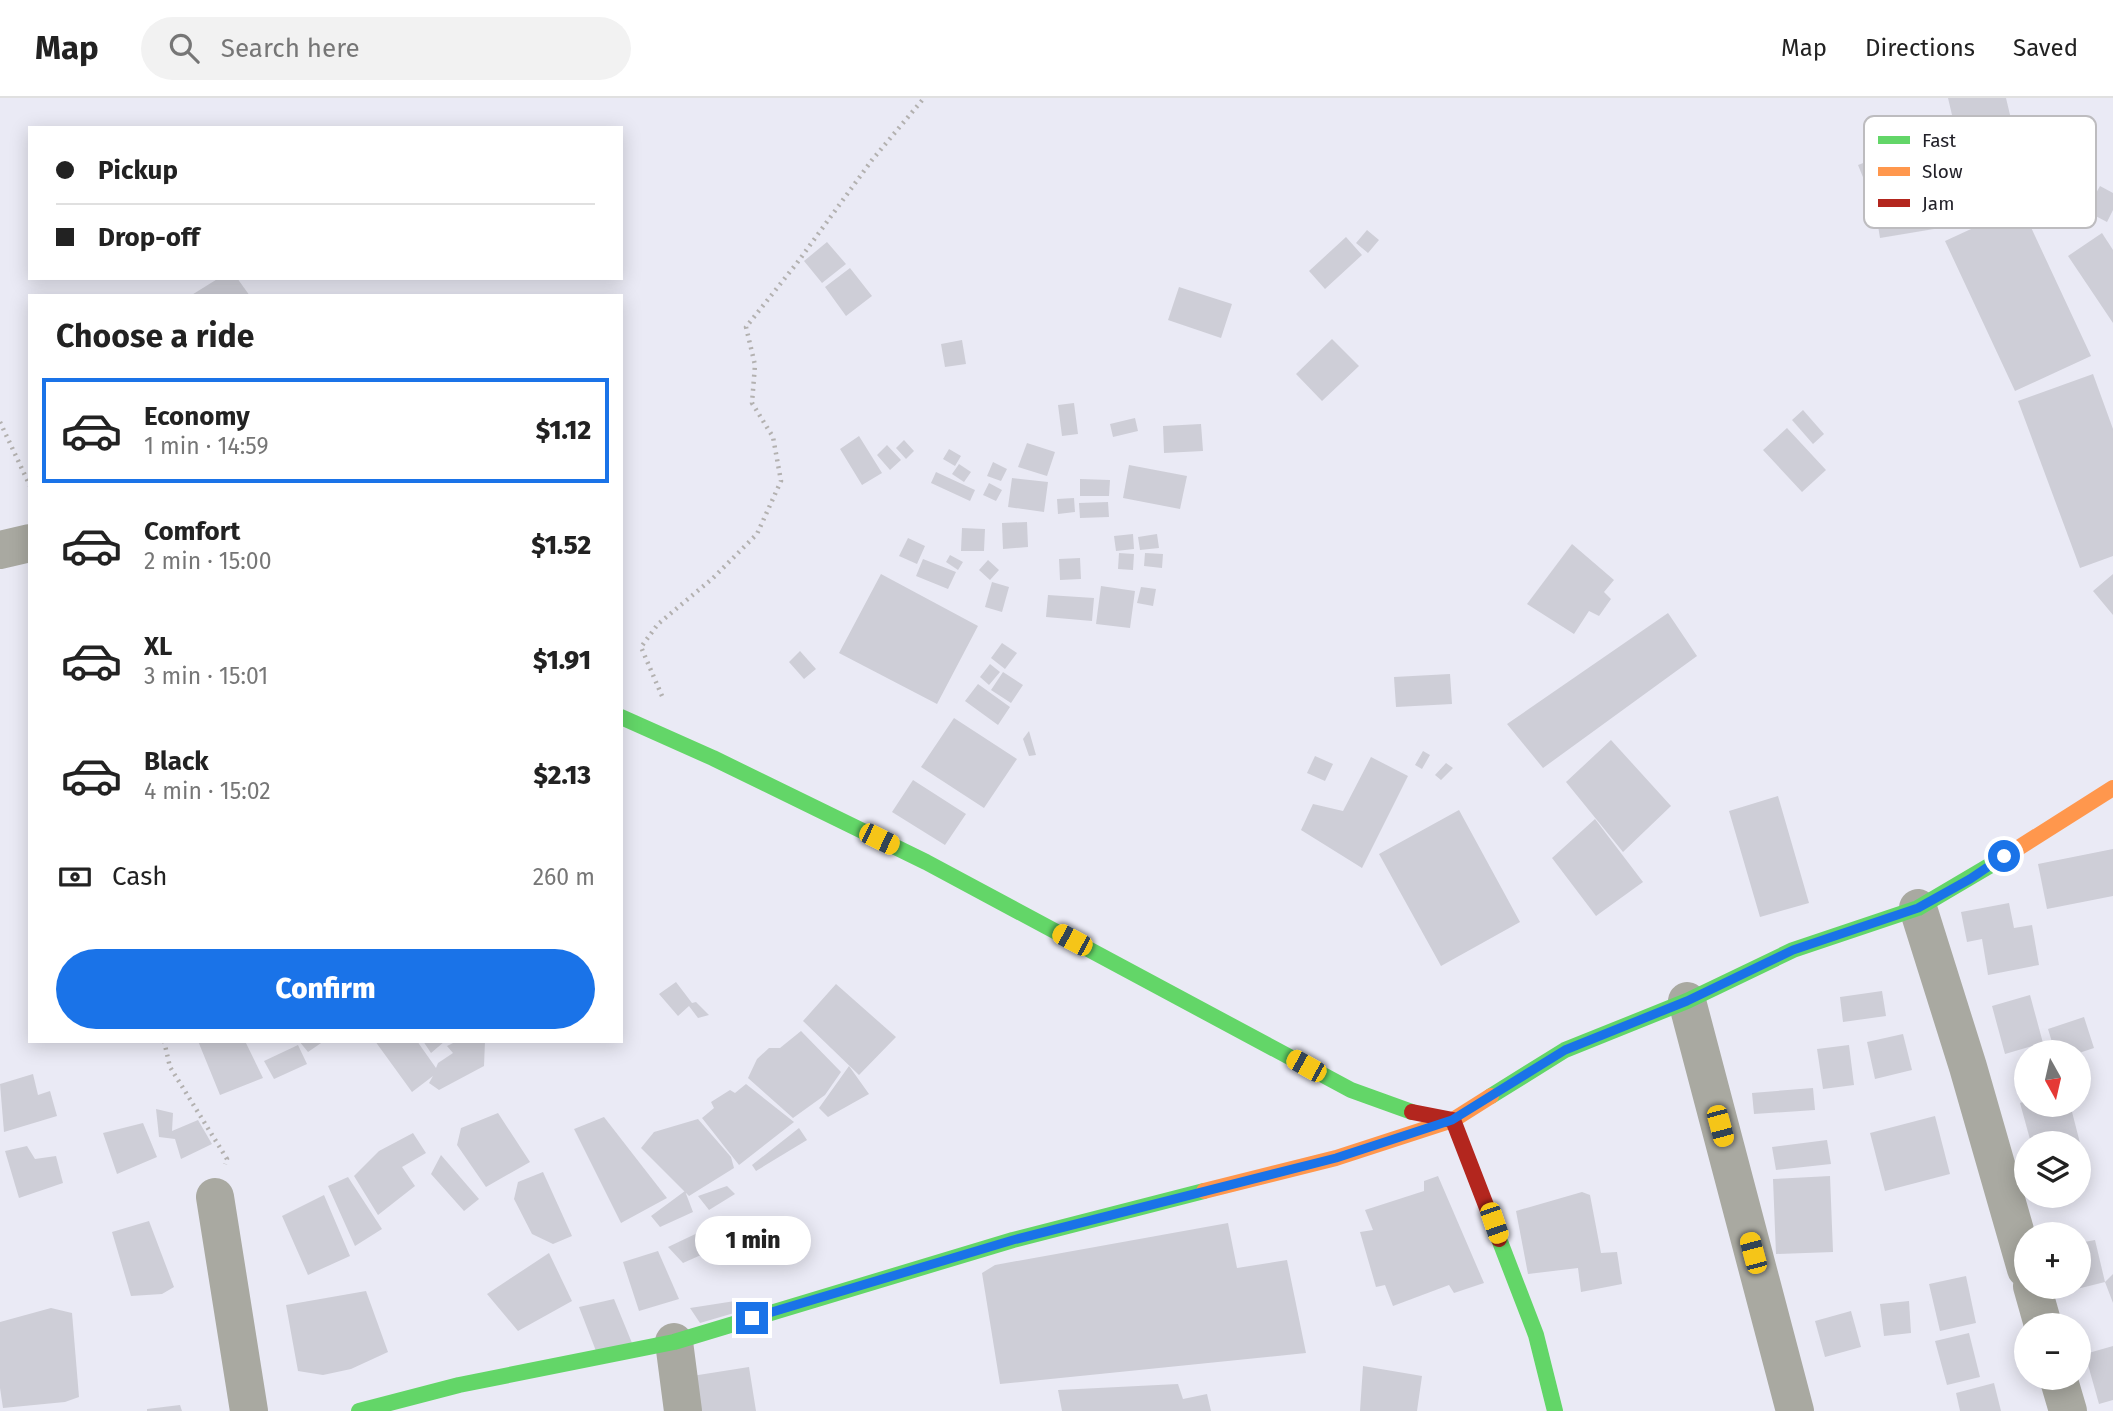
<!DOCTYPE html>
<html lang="en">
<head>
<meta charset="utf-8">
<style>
  body { margin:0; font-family:"Fira Sans",sans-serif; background:#f2f2f2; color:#222; height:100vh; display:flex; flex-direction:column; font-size:26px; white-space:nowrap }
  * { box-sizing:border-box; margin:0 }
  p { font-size:23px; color:#767676 }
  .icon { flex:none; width:38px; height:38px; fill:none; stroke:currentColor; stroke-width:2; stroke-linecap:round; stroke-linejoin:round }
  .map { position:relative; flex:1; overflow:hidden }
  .panel { position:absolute; left:28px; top:196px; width:595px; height:749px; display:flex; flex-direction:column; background:#fff; border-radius:0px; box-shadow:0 4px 18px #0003 }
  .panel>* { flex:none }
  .guide { position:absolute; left:28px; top:28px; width:595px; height:154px; border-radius:0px; box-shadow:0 4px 18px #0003; display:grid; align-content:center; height:154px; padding:0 28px; background:#fff }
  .needle { width:46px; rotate:172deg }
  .tools { position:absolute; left:2014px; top:942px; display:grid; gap:14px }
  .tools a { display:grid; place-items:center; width:77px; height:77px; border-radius:50%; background:#fff; box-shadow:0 4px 18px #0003; font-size:35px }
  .end { position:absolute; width:32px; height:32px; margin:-16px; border:9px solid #1a73e8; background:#fff; box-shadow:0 0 0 4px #fff }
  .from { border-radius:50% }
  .bubble { position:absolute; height:49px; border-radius:24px; background:#fff; box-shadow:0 4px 18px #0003; font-size:23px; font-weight:800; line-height:49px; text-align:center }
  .car { position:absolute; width:21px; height:42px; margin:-21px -10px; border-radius:9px; box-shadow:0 0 5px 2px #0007; background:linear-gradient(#f5c518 24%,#345 0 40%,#f5c518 0 76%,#345 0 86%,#f5c518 0) }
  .guide b { display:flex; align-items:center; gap:24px; height:66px; font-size:26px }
  .guide b+b { border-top:2px solid #e0e0e0 }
  .guide i { width:18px; height:18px; background:#222 }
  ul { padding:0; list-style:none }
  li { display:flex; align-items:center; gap:21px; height:105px; margin:0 14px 10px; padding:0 14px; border:4px solid transparent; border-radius:0px }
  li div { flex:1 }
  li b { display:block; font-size:26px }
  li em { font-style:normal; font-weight:800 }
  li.active { border-color:#1a73e8 }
  li>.icon { width:63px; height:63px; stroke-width:1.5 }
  h2 { padding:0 28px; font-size:32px; line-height:84px }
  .pay { display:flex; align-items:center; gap:18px; height:77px; padding:0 28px; font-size:26px }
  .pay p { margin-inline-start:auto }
  .cta { display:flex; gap:14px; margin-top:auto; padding:14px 28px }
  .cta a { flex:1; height:80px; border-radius:42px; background:#1a73e8; color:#fff; font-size:28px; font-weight:800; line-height:80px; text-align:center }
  header { display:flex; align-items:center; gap:42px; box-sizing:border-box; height:98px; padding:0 35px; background:#fff; border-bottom:2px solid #e0e0e0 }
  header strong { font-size:33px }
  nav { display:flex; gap:38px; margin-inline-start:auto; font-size:24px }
  .search { width:490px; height:63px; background:#f2f2f2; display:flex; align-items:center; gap:18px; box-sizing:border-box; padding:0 24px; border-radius:38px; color:#767676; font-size:26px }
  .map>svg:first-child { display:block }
  .building { fill:#ceced7 }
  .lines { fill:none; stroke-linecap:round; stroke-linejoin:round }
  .path { stroke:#b3b1b0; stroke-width:4.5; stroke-dasharray:2 5; stroke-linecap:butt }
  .street { stroke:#a9a9a1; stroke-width:38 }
  .fast { stroke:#63d668; stroke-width:16 }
  .slow { stroke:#ff974d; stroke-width:16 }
  .jam { stroke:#b3261e; stroke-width:16 }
  .route { stroke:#1a73e8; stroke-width:9 }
  .key { fill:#fff; stroke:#bdbcbf; stroke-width:2 }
  .key-label { font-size:19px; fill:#222129 }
</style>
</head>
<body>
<header>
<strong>Map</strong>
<div class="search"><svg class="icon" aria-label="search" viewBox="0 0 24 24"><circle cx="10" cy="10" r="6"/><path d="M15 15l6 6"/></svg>Search here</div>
<nav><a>Map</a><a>Directions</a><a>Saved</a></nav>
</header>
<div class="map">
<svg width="2113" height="1313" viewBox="0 0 2113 1313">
  <rect width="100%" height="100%" fill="#eaeaf5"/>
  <path class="building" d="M1948,0H2006L2024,76L1969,89Z
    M1887,56L1895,78L1867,89L1858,67Z
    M1939,86L1946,129L1880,140L1873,97Z
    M2100,88L2113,95V112L2107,124L2086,113Z
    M2021,108L2091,258L2015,293L1945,143Z
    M1367,132L1379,142L1368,155L1356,145Z
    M2102,135L2113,152V225L2068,158Z
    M1346,139L1362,157L1325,191L1309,173Z
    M827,144L846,166L822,185L804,163Z
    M850,170L872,198L846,218L825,189Z
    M219,180H237L250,198H190Z
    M1179,189L1232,206L1221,240L1168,222Z
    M1332,241L1359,268L1322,303L1296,276Z
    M962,242L966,266L945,269L941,246Z
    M2093,276L2113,331V458L2080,470L2018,303Z
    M1074,305L1078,336L1062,338L1058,307Z
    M1803,312L1824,336L1813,346L1792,322Z
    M1135,320L1138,333L1113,339L1110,326Z
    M1201,326L1203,353L1164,355L1163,328Z
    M1787,330L1826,372L1802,394L1763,352Z
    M859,338L882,375L862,387L840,351Z
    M904,342L914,353L906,361L896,350Z
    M1027,345L1055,354L1047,378L1018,369Z
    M887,347L901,362L890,372L877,357Z
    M949,351L961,358L955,368L943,361Z
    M993,364L1007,371L1001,383L987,378Z
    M959,366L971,374L964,384L952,376Z
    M1129,367L1187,378L1180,411L1123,400Z
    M936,374L975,392L970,403L931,385Z
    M1012,380L1048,384L1044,414L1008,409Z
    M1080,381L1110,382L1109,398H1080Z
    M989,385L1002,392L996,403L983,397Z
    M1074,400L1075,414L1058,416L1057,401Z
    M1108,404L1109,419L1080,420L1079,405Z
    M1027,424L1028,449L1003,451L1002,425Z
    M962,430L985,431L984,453H961Z
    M1133,436L1134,451L1116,453L1114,438Z
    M1157,436L1159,450L1140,452L1138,439Z
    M908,440L925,448L917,466L899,458Z
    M1572,446L1614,482L1604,494L1611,501L1599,518L1589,513L1574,536L1527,506Z
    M1119,455L1134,456L1133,472L1118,471Z
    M1145,455L1163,456L1162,470L1144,468Z
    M950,457L963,464L958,472L946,464Z
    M1080,460L1081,481L1060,482L1059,461Z
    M923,461L956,474L948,491L916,478Z
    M988,462L999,472L990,482L979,472Z
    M881,476L978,528L937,606L839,555Z
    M2113,476V517L2093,493Z
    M992,484L1009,489L1002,514L985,509Z
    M1101,488L1135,493L1130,530L1096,526Z
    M1141,489L1156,491L1153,508L1137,505Z
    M1048,497L1094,500L1092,523L1046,519Z
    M1668,515L1697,558L1543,670L1507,626Z
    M1002,545L1017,555L1005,571L991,560Z
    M800,553L816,571L804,581L789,564Z
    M990,566L1000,574L989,587L980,579Z
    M1003,574L1023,587L1011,605L991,592Z
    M1450,576L1452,606L1396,609L1394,579Z
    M978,586L1010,609L998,627L965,603Z
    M954,620L1017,661L984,710L921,669Z
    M1029,633L1036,657L1029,658L1023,641Z
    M1611,642L1671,708L1623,754L1566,684Z
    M1423,653L1430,657L1422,671L1415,667Z
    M1315,658L1333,666L1325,683L1307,675Z
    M1371,659L1408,678L1362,770L1301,732L1313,706L1343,713Z
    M1446,665L1453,670L1441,682L1435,677Z
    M913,682L966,716L945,747L892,714Z
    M1778,698L1809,805L1760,819L1729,713Z
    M1459,712L1520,824L1441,868L1379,756Z
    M1595,721L1643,784L1596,818L1552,760Z
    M2113,751V798L2047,811L2038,766Z
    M2009,805L2014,830L2032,827L2039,867L1988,877L1982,841L1967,844L1961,814Z
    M676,884L692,905L696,904L709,917L698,920L689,908L678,918L659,896Z
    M836,886L896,939L859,977L803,923Z
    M1882,893L1886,918L1843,924L1840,899Z
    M2030,897L2043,945L2005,956L1992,908Z
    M2084,919L2094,950L2079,955L2055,954L2048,931Z
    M801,933L841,974L825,997L793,1020L748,980L757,961L769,950H780Z
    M1903,936L1912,972L1875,981L1867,944Z
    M198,943H245L263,980L220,997Z
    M299,943H324L308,954Z
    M375,943H417L436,970L438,965L453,955L447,948L457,943H485L484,968L439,992L429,985L433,978L412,994Z
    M423,943H445L431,955Z
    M298,947L307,966L274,981L264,963Z
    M1849,947L1854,987L1823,991L1817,951Z
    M849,968L869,996L828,1019L819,1010Z
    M33,976L38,997L50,993L57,1018L4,1034L0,986Z
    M746,986L794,1024L739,1067L702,1020L714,1010L711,1004L730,992L735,995Z
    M1813,990L1815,1012L1754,1016L1752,995Z
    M2026,1003V1006H2070L2080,1045H2031L2020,1005Z
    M156,1011L173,1015L172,1033L198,1022L212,1046L181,1061L175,1041L159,1039Z
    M498,1015L530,1064L486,1089L457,1047L461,1030Z
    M1935,1018L1950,1076L1885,1093L1870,1035Z
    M604,1019L667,1100L621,1125L574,1031Z
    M698,1021L731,1059L734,1070L689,1098L641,1050L654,1034Z
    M143,1025L157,1059L117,1076L103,1035Z
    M799,1030L807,1042L756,1073L752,1067Z
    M413,1035L426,1055L402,1069L415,1088L378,1117L354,1078L379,1053Z
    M1827,1042L1831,1066L1776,1072L1772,1049Z
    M27,1048L35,1061L56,1058L63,1085L19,1100L5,1053Z
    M441,1057L479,1101L464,1113L431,1076Z
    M543,1074L572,1138L553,1146L532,1136L514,1101L518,1084Z
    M1438,1078L1484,1185L1454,1195L1449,1187L1393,1208L1385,1187L1376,1189L1360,1134L1373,1132L1365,1112L1424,1093V1083Z
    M1830,1078L1833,1154L1776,1156L1773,1081Z
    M348,1079L382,1131L355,1148L328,1088Z
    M727,1088L735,1096L709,1112L698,1098Z
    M685,1093L693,1114L660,1129L651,1118Z
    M1582,1094L1590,1097L1601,1155L1617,1154L1622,1186L1581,1194L1578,1170L1528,1176L1516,1113Z
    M324,1097L350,1158L308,1177L282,1118Z
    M149,1123L174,1189L162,1196L131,1198L112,1134Z
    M1228,1125L1237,1170L1287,1162L1306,1255L1000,1286L982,1175L995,1167Z
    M706,1131L719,1149L683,1165L668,1149Z
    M2095,1142L2105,1184L2069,1193L2068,1188H2079V1145Z
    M658,1153L679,1201L639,1213L623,1164Z
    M549,1155L572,1203L518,1233L487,1196Z
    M2113,1176V1205L2105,1184Z
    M1966,1178L1976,1225L1940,1233L1929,1186Z
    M366,1193L388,1254L351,1271L323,1277L298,1273L286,1207Z
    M614,1201L632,1245L596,1253L579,1209Z
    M735,1203L734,1215L700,1225L690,1210Z
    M1909,1203L1911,1235L1884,1238L1880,1206Z
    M51,1210L72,1215L79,1299L65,1304L3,1310L0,1290V1224Z
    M1851,1213L1861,1249L1825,1259L1815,1223Z
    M1969,1235L1980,1279L1947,1287L1935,1243Z
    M2113,1248V1302L2099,1306L2085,1256Z
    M1363,1268L1422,1278L1417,1313H1360Z
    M749,1269L756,1313H699L692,1278Z
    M1994,1285L2001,1313H1960L1956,1295Z
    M1178,1286L1183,1301L1207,1296L1211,1313H1062L1058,1292Z
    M180,1307L182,1313H147V1311Z"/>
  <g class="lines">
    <path class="path" d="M0,324L30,388
      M662,598L641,549L658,526L713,480L757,436L781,383L773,339L752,305L755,267L746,229L797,165L872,62L924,0
      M164,943L170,969L227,1061L225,1066"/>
    <path class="street" d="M0,452L30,445
      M1918,810L1968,969L2026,1171
      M1687,903L1795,1313
      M215,1099L249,1313
      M2032,1188L2043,1227
      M674,1244L683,1313
      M2058,1279L2068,1313"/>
    <path class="fast" d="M621,619L713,660L926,764L1351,992L1412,1014
      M1491,998L1565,952L1687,903L1793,852L1918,810L2001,761
      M1499,1141L1536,1237L1555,1313
      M359,1313L459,1287L674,1244L1013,1142L1204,1093"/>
    <path class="slow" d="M2001,761L2113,690
      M1204,1093L1336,1060L1453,1022L1491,998"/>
    <path class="jam" d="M1412,1014L1453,1022L1499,1141"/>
  </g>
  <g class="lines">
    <path class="route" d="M752,1220L1013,1142L1336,1060L1452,1022L1565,952L1687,903L1793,852L1918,810L1970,781L2004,758"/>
  </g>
  <rect x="1864" y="18" width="232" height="112" rx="10" class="key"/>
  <rect x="1878" y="38" width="32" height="8" fill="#63d668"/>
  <rect x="1878" y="69" width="32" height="9" fill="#ff974d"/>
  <rect x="1878" y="101" width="32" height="8" fill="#b3261e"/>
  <g class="key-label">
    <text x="1922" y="49">Fast</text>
    <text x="1922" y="80">Slow</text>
    <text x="1922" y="112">Jam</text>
  </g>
</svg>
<div class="tools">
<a><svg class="needle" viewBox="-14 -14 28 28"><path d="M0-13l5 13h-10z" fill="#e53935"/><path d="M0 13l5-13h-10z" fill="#767676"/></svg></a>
<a><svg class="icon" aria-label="layers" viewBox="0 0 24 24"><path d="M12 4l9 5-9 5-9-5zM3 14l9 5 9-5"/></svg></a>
<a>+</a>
<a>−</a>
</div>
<i class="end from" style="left:2004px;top:758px"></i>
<i class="end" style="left:752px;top:1220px"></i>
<div class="bubble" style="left:695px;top:1118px;width:116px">1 min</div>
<i class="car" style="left:879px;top:741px;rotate:116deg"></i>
<i class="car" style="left:1072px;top:842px;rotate:298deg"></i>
<i class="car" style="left:1306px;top:968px;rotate:299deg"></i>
<i class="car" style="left:1720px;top:1028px;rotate:165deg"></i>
<i class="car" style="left:1494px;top:1125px;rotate:161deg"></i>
<i class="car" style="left:1753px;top:1155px;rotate:345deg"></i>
<div class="guide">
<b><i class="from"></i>Pickup</b>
<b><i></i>Drop-off</b>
</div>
<section class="panel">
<h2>Choose a ride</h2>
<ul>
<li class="active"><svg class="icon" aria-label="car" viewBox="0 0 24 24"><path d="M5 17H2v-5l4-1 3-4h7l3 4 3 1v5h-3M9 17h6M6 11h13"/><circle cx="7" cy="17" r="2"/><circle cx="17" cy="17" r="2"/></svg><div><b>Economy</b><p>1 min · 14:59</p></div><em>$1.12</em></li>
<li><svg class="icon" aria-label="car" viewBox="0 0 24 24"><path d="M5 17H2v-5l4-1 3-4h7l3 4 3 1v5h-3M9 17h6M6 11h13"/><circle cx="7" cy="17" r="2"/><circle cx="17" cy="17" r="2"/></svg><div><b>Comfort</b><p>2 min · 15:00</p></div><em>$1.52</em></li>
<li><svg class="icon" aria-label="car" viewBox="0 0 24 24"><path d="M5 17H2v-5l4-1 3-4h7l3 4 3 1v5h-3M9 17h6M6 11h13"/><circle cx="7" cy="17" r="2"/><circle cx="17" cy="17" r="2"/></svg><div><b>XL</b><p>3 min · 15:01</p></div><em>$1.91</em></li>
<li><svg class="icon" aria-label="car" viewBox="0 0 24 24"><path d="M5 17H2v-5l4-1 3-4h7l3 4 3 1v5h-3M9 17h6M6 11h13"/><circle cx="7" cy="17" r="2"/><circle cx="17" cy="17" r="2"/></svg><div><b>Black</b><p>4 min · 15:02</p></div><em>$2.13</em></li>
</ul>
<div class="pay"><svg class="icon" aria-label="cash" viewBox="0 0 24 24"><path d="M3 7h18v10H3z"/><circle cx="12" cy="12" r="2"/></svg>Cash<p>260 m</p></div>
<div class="cta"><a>Confirm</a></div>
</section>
</div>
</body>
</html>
